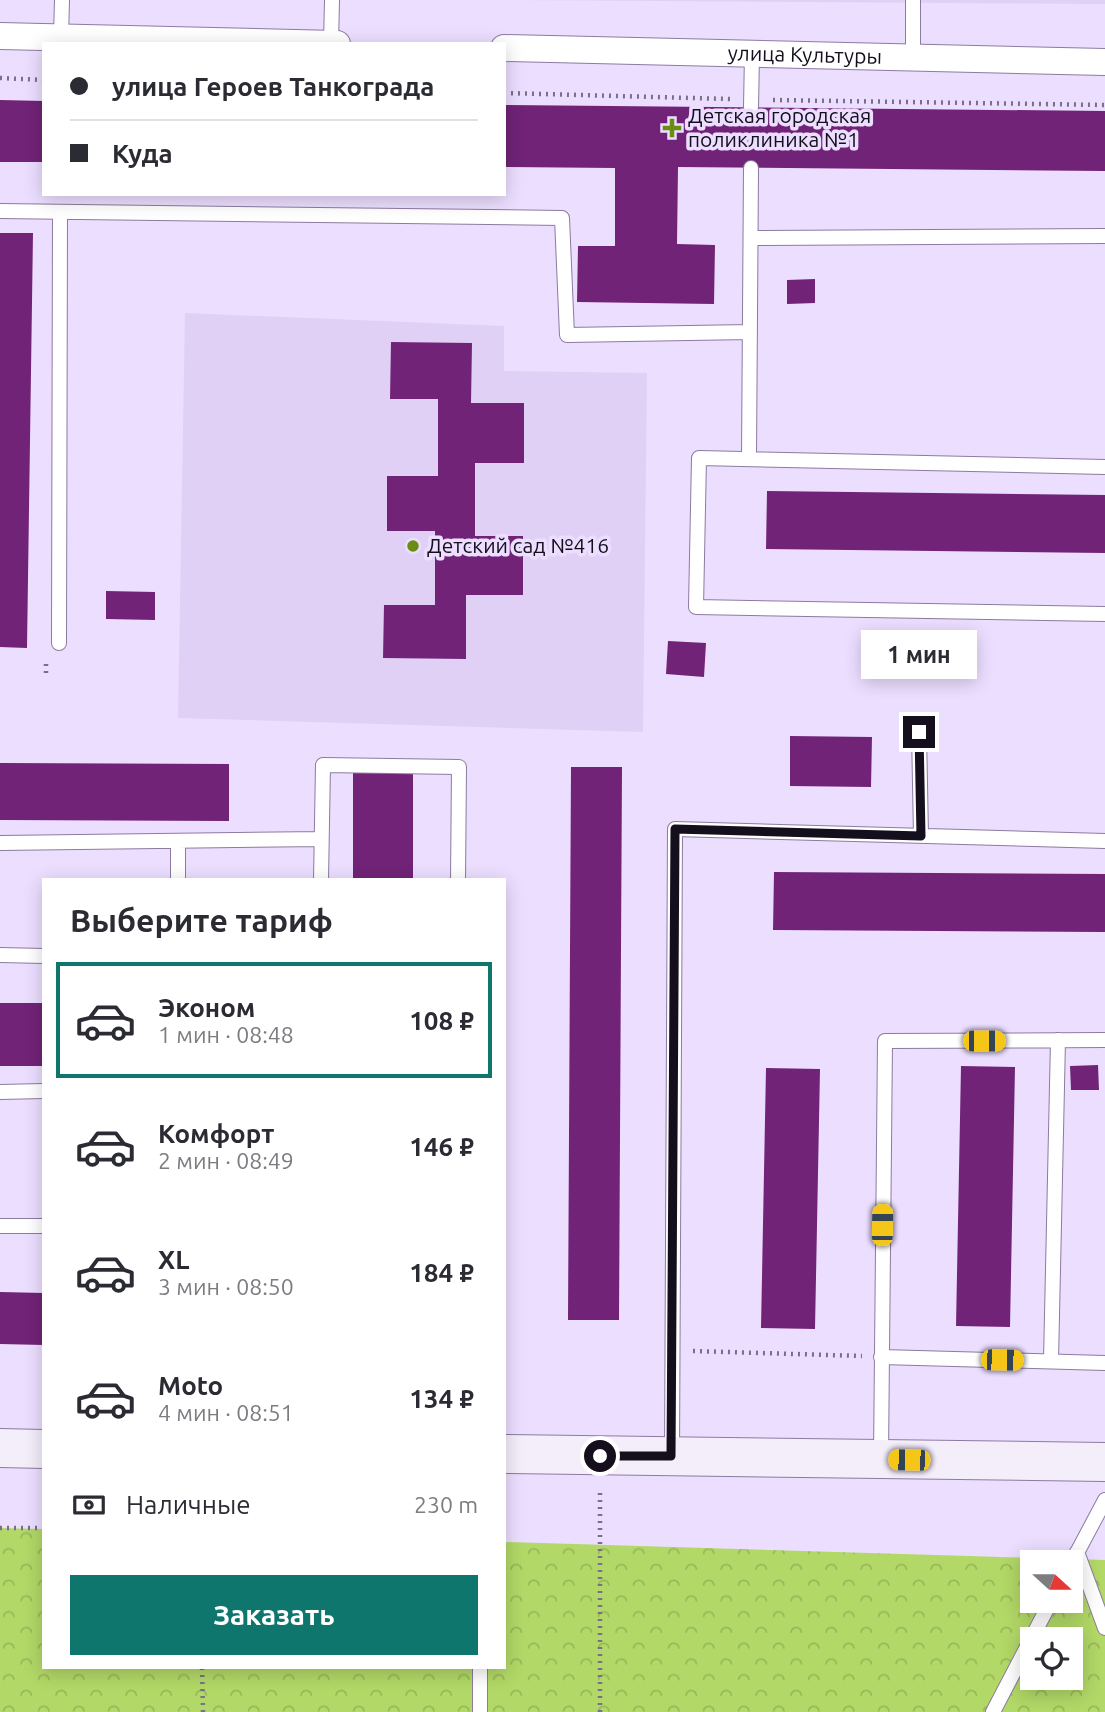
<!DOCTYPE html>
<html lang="ru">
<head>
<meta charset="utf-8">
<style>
  body { margin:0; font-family:Ubuntu,sans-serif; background:#f7f7f7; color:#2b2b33; height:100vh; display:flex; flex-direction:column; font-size:26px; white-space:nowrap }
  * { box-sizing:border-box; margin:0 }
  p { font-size:23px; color:#7c7c81 }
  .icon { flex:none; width:38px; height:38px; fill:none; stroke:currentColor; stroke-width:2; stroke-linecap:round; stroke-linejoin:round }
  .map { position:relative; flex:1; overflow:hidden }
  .details { position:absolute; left:42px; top:878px; width:464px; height:791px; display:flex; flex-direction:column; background:#fff; border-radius:0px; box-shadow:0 4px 18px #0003 }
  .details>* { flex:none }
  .hud { position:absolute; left:42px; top:42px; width:464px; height:154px; border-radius:0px; box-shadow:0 4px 18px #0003; display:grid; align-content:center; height:154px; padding:0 28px; background:#fff }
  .needle { width:46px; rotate:111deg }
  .buttons { position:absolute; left:1020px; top:1550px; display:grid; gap:14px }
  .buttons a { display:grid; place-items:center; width:63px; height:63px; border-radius:0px; background:#fff; box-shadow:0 4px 18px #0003; font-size:35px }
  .end { position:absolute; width:32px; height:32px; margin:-16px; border:9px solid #150e1c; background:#fff; box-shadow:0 0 0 4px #fff }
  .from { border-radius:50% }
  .bubble { position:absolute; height:49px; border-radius:0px; background:#fff; box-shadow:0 4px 18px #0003; font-size:23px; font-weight:700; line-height:49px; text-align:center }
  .car { position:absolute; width:21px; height:42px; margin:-21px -10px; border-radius:9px; box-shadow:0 0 5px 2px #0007; background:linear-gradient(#f5c518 24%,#345 0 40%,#f5c518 0 76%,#345 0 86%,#f5c518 0) }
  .hud b { display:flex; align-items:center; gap:24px; height:66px; font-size:26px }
  .hud b+b { border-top:2px solid #e1e1e2 }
  .hud i { width:18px; height:18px; background:#2b2b33 }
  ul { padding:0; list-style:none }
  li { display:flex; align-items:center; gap:21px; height:116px; margin:0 14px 10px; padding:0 14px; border:4px solid transparent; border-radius:0px }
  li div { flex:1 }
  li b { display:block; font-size:26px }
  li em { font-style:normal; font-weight:700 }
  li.on { border-color:#0f766e }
  li>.icon { width:63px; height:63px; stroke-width:1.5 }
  h2 { padding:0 28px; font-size:32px; line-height:84px }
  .pay { display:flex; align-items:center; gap:18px; height:77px; padding:0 28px; font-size:26px }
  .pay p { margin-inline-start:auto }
  .cta { display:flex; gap:14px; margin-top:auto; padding:14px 28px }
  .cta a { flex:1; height:80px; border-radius:0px; background:#0f766e; color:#fff; font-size:28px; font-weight:700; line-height:80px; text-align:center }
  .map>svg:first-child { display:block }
  .built { fill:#e1d0f6 }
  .park { fill:url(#park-crowns); fill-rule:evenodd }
  .building { fill:#712377 }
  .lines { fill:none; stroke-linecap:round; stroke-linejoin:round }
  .service-casing { stroke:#8c7ba1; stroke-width:16 }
  .minor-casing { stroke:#8c7ba1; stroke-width:28 }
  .secondary-casing { stroke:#8c7ba1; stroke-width:40 }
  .path { stroke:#796f86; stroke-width:4.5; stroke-dasharray:2 5; stroke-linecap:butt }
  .service { stroke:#fff; stroke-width:14 }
  .minor { stroke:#fff; stroke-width:26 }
  .secondary { stroke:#f4eefb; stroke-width:38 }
  .route { stroke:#150e1c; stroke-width:9 }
  .poi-dot { fill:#6a8c10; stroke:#ecdeff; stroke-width:2.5 }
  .labels { text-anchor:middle; stroke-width:7; stroke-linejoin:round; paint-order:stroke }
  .street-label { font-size:21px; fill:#150e1c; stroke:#ecdeff }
  .poi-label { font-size:21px; fill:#150e1c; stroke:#ecdeff; text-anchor:start }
</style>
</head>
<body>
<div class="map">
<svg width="1105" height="1712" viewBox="0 0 1105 1712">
  <defs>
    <pattern id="park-crowns" width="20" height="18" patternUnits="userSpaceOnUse" patternTransform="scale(1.75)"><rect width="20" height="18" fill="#b2d867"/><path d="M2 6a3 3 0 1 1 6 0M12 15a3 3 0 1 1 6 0" fill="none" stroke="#98b859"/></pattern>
  </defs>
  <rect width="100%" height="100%" fill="#ecdeff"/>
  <path class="built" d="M514,0H1105V4Z
    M185,313L504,326V371L647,373L643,732L178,718Z"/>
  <path class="park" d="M0,1528L44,1529V1668H504V1542L1105,1560V1712H0ZM1032,1563H1071V1601H1032ZM1032,1640H1071V1678H1032Z"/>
  <path class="building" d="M0,100L44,101V162H0Z
    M504,105L1105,111V171L678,167L677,244L715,245L714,304L577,302L578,246H615V168L504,167Z
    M0,233H33L27,648L0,647Z
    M815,279V303L787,304V280Z
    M391,342L472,343L471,403H524V463H475V536H523V595H466V659L383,658L384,605H435V531H387V476H438V399H390Z
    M767,491L1105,495V553L766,549Z
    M106,591L155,592V620L106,619Z
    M668,641L706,643L704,677L666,674Z
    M790,736L872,737L871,787L790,786Z
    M0,763L229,764V821L0,820Z
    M571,767H622L619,1320H568Z
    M353,770H413V880H353Z
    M774,872L1105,874V932L773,930Z
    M0,1003H44V1066H0Z
    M1098,1065L1099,1090H1071L1070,1066Z
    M961,1066L1015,1067L1010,1327L956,1326Z
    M766,1068L820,1069L815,1329L761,1328Z
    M0,1292L44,1293V1345L0,1344Z"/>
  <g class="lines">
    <g class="service-casing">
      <path id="service" d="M61,37L62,0
        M331,44L332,0
        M913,58V0
        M751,107L752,54
        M0,211L562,218L567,335L750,332
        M751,238L1105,236
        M749,458L751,168
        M1105,467L699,458L696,607L1105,614
        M59,643L60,212
        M919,732L921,836
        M0,843L321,839
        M178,880V842
        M321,880L323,765L459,767L458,880
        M0,955L44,956
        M0,1092L44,1091
        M0,1226H44
        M881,1357L1105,1363
        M1051,1361L1058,1040
        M672,1455L675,829L1105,841
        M881,1457L885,1041L1105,1040
        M1077,1552L1105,1628
        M1071,1564L1105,1500
        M480,1668V1712
        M993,1712L1051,1601"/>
    </g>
    <g class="minor-casing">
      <g id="minor">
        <path d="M0,36L337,44"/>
        <path id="s1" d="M504,48L1105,62"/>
      </g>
    </g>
    <g class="secondary-casing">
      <path id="secondary" d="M0,1448L44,1449
        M504,1454L1105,1462"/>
    </g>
    <path class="path" d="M0,78L44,80
      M504,93L730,99
      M773,100L1105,105
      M46,673V660
      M693,1351L862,1356
      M0,1528H44
      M202,1668L203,1712
      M600,1712V1489"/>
    <use href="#service" class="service"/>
    <use href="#minor" class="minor"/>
    <use href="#secondary" class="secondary"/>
  </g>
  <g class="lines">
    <path class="route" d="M600,1456H671L675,829L921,836L919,732"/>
  </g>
  <g class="poi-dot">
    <path d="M668.5 117.5h7v7h7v7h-7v7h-7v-7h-7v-7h7z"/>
    <circle cx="413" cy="546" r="7"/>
  </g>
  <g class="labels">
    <g class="street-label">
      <text dy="7" stroke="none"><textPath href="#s1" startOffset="301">улица Культуры</textPath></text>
    </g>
    <g class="poi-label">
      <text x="688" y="123">Детская городская<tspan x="688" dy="24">поликлиника №1</tspan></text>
      <text x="427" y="553">Детский сад №416</text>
    </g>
  </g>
</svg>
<div class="buttons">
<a><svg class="needle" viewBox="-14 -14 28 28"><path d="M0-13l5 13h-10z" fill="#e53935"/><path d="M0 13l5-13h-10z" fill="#7c7c81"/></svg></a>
<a><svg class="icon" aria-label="locate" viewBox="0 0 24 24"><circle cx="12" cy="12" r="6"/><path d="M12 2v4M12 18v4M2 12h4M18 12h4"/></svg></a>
</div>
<i class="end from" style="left:600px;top:1456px"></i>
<i class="end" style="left:919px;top:732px"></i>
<div class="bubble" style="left:861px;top:630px;width:116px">1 мин</div>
<i class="car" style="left:984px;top:1041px;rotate:90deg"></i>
<i class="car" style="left:882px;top:1225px;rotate:1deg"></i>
<i class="car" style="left:1002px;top:1360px;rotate:91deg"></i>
<i class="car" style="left:909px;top:1460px;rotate:271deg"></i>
<div class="hud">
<b><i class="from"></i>улица Героев Танкограда</b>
<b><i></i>Куда</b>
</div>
<section class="details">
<h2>Выберите тариф</h2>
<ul>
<li class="on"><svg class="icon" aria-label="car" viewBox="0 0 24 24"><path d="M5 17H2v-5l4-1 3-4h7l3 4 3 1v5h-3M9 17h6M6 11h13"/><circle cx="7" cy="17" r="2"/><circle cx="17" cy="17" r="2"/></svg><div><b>Эконом</b><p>1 мин · 08:48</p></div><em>108 ₽</em></li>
<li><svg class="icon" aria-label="car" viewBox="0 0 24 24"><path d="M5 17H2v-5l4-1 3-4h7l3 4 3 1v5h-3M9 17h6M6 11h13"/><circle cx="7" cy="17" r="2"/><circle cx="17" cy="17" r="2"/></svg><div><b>Комфорт</b><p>2 мин · 08:49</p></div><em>146 ₽</em></li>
<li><svg class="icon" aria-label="car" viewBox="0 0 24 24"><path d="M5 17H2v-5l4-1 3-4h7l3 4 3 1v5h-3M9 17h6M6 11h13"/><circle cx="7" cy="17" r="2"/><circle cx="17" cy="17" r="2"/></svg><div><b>XL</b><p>3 мин · 08:50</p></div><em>184 ₽</em></li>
<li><svg class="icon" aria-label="car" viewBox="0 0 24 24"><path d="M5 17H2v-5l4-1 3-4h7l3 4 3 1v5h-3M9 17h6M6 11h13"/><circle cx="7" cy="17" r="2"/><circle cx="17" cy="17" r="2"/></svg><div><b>Moto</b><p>4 мин · 08:51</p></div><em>134 ₽</em></li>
</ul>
<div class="pay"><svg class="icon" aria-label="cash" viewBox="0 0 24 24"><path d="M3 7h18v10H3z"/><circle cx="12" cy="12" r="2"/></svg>Наличные<p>230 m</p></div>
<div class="cta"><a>Заказать</a></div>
</section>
</div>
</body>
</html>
